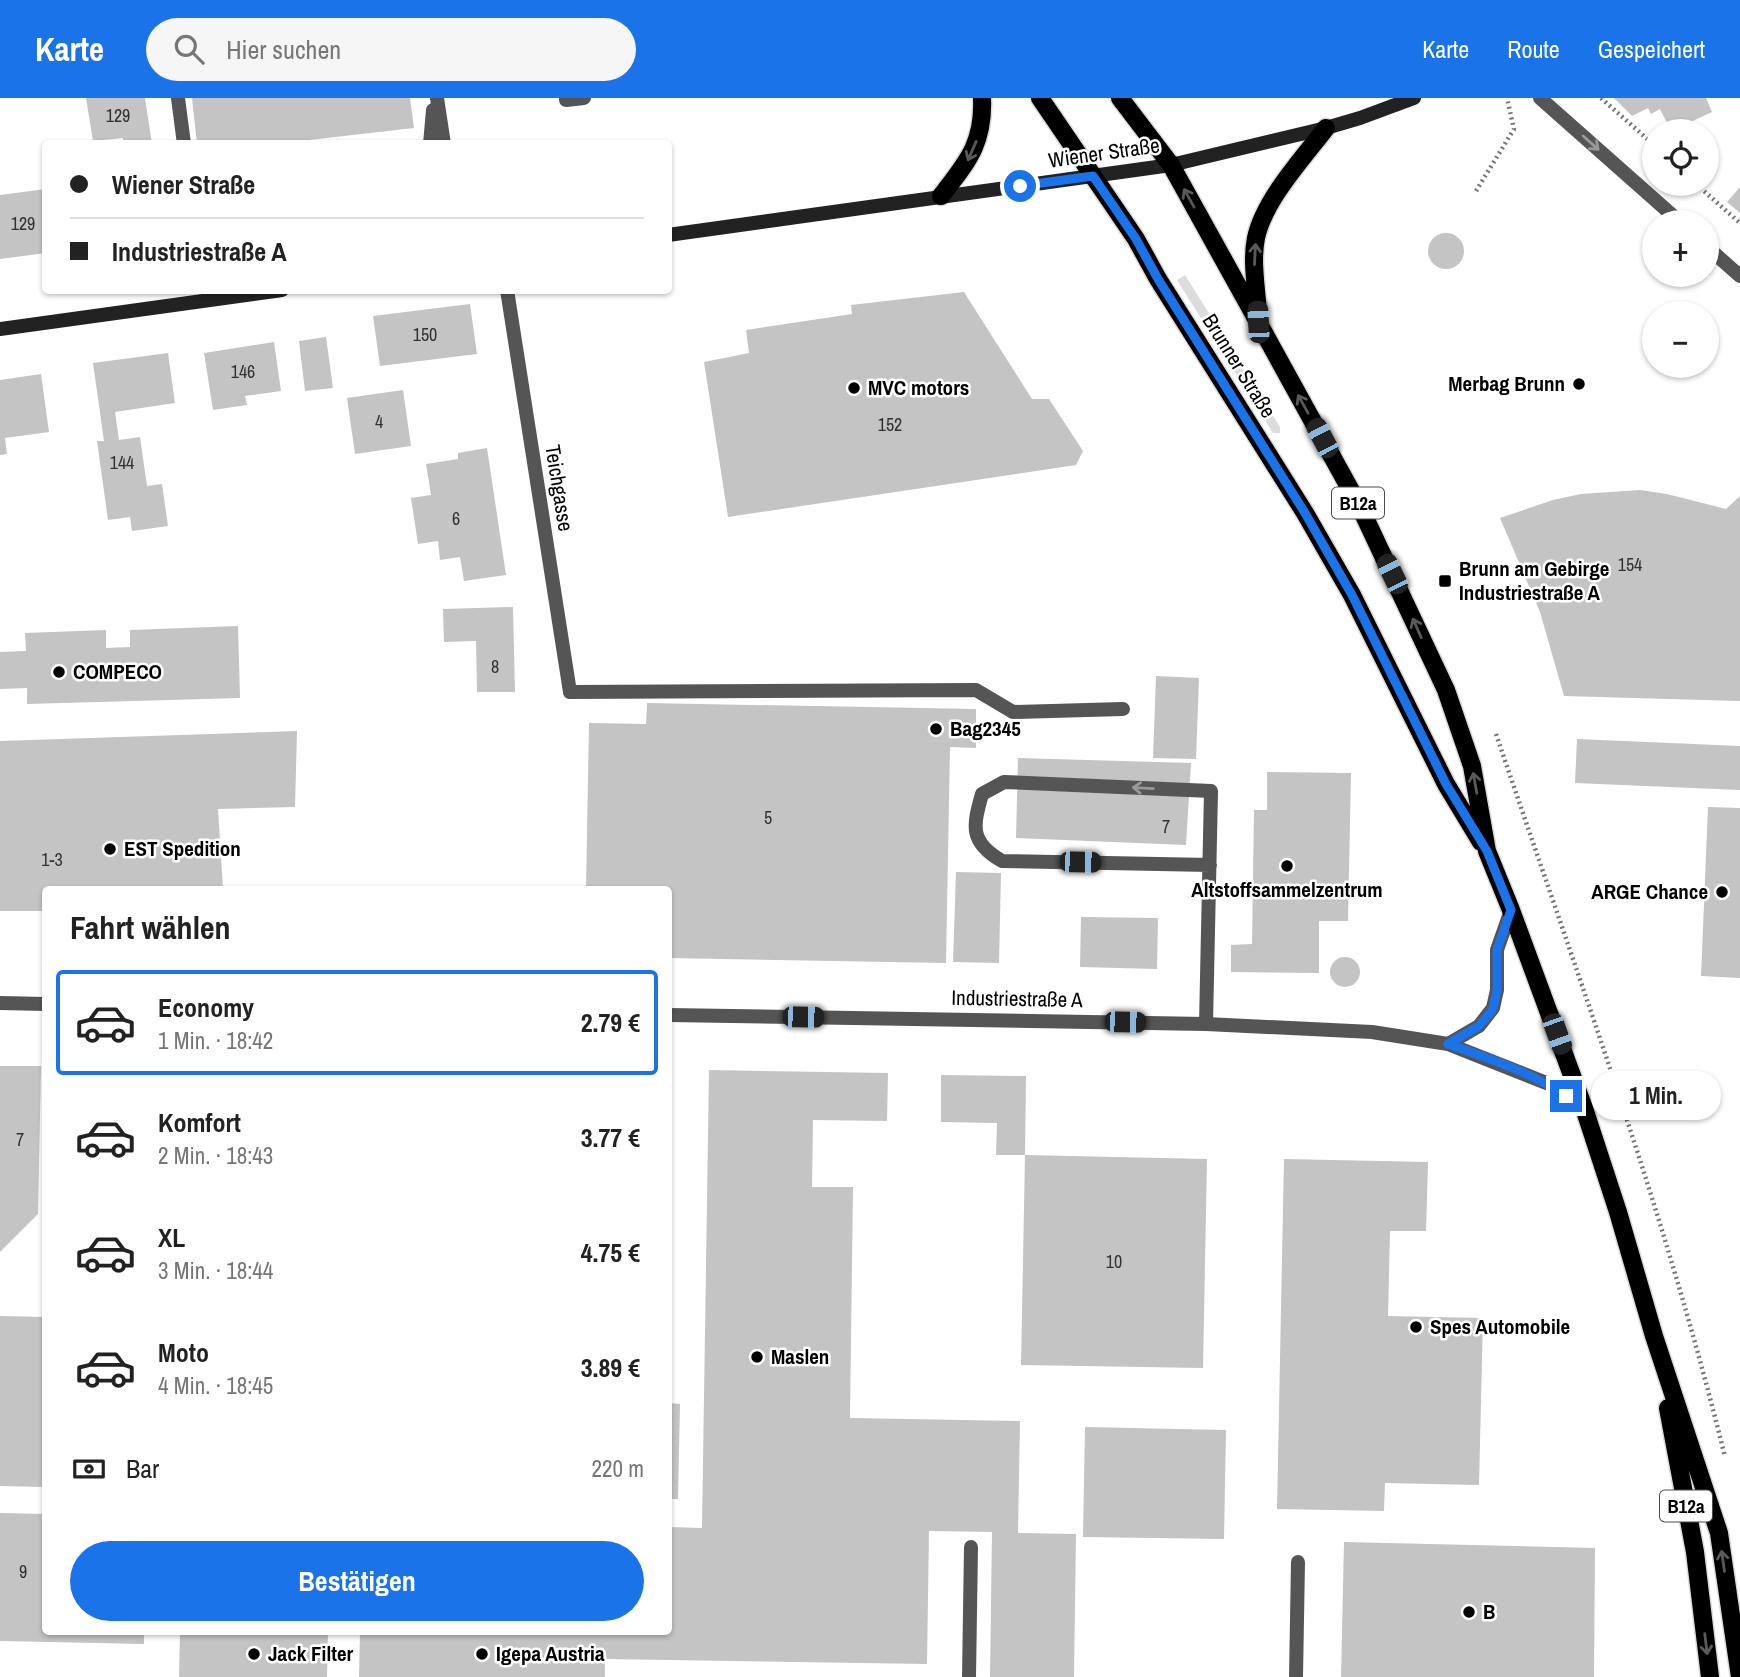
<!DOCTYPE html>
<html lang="de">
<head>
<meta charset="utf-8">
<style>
  body { margin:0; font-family:"Archivo Narrow",sans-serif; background:#f6f6f6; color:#222; height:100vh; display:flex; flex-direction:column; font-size:26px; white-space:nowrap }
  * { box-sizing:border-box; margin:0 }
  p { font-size:23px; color:#767676 }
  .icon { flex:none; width:38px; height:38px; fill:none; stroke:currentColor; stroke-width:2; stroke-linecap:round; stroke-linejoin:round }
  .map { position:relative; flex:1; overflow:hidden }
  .panel { position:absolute; left:42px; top:788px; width:630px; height:749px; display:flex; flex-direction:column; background:#fff; border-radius:7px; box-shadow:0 2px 5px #0004 }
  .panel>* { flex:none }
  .banner { position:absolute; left:42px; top:42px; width:630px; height:154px; border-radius:7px; box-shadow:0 2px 5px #0004; display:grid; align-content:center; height:154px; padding:0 28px; background:#fff }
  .tools { position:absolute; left:1642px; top:21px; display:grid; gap:14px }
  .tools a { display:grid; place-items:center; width:77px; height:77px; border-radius:50%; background:#fff; box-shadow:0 2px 5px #0004; font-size:35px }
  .end { position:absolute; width:32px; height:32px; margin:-16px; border:9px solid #1a73e8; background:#fff; box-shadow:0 0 0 4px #fff }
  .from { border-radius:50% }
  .bubble { position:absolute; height:49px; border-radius:24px; background:#fff; box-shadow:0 2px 5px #0004; font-size:23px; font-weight:700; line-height:49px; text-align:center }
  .car { position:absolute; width:21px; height:42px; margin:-21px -10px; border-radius:9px; box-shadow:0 0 5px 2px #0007; background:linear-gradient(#222 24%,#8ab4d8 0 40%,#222 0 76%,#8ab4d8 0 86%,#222 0) }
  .banner b { display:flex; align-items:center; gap:24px; height:66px; font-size:26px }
  .banner b+b { border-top:2px solid #e0e0e0 }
  .banner i { width:18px; height:18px; background:#222 }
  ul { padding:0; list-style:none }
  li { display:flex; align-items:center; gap:21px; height:105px; margin:0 14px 10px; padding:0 14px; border:4px solid transparent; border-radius:7px }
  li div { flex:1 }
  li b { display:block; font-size:26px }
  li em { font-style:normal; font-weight:700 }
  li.on { border-color:#1a73e8 }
  li>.icon { width:63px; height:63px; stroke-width:1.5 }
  h2 { padding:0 28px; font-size:32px; line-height:84px }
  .pay { display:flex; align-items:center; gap:18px; height:77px; padding:0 28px; font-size:26px }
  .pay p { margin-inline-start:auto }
  .primary-button { display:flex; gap:14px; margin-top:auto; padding:14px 28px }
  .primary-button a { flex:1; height:80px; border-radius:42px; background:#1a73e8; color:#fff; font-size:28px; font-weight:700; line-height:80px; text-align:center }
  header { display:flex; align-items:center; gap:42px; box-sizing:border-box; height:98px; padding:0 35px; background:#1a73e8; color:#fff }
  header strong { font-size:33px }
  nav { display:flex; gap:38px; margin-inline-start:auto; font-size:24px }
  .search { width:490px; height:63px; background:#f6f6f6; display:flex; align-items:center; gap:18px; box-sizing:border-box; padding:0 24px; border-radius:38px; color:#767676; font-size:26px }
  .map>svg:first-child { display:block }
  .green { fill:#dcdcdc }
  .building { fill:#c4c4c4 }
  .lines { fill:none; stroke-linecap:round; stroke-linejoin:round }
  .primary-casing { stroke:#dbdbdb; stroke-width:21 }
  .path { stroke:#777; stroke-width:4.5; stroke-dasharray:2 3.5; stroke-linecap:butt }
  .service { stroke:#555; stroke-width:14 }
  .minor { stroke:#555; stroke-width:14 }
  .secondary { stroke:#222; stroke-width:14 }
  .primary { stroke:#000; stroke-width:18 }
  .oneway { stroke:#999 }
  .oneway2 { stroke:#595959 }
  .route { stroke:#1a73e8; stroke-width:9 }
  .poi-dot { fill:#000; stroke:#fff; stroke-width:2.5 }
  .labels { text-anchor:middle; stroke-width:5; stroke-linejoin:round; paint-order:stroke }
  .number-label { font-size:18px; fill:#313131 }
  .shield { fill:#fff; stroke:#4c4c4c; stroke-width:2 }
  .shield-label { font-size:19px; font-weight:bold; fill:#000 }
  .street-label { font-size:21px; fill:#000; stroke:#fff }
  .poi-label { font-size:21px; font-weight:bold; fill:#000; stroke:#fff; text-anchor:start }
</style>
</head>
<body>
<header>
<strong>Karte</strong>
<div class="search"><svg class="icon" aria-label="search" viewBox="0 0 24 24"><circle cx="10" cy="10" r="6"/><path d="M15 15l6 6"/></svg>Hier suchen</div>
<nav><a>Karte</a><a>Route</a><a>Gespeichert</a></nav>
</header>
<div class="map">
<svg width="1740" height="1579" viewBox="0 0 1740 1579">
  <rect width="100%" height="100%" fill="#fff"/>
  <path class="green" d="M1185,177L1280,329V335H1273L1177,182Z"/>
  <path class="building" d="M86,0H145L152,46H123V40L93,43Z
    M192,0H410L414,30L274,46H197Z
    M1614,0H1706L1712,14L1671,33L1660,11L1651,16L1648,10L1632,18Z
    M1740,89V115L1727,104Z
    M46,91V155L0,161V97Z
    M1428 153a18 18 0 1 1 36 0a18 18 0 1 1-36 0Z
    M964,194L1032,301H1049L1083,353L1076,367L728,419L704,264L749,255L746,232L852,216L851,207Z
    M470,206L477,256L380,268L373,218Z
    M326,239L333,290L305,293L299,243Z
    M274,244L281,293L245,298L247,307L213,312L204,255Z
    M168,255L175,305L115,314L119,342L140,339L147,388L162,386L168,428L132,433L130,419L108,422L97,343H104L93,265Z
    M41,276L49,334L5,340L7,356L0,357V282Z
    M403,292L411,348L355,356L347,300Z
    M487,350L506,477L464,483L460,459L440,462L438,443L418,446L411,400L431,397L426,366L458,361V355Z
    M1640,392L1667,396L1726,411L1740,398V603L1564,598L1540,514L1500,420L1553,402L1581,396Z
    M513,509L515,594H477L476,543L444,544L443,511Z
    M238,528L240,600L27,606V590L0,591V554L26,553L25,535L106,532V550L130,549V532Z
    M1156,578L1199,580L1196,661L1153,660Z
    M647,605L976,611V650L950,649L946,865L668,860V791H586L589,625L646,626Z
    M297,633L295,709L218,711L223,791H46V813H0V643Z
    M1577,641L1740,648V692L1575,685Z
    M1018,660L1191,665L1186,747L1016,740Z
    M1267,674L1351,675L1348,823H1319V875L1231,874V847L1252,846L1254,712H1267Z
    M1708,709L1740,710V880L1701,878Z
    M956,774L1001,775L999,865L953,864Z
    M1081,819L1158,820L1157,871L1080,869Z
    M1330 874a15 15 0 1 1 30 0a15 15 0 1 1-30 0Z
    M0,968H41L38,1116L0,1154Z
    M709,972L888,975L887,1023L813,1022L812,1089H853L850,1320L1020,1323L1018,1435L1076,1436L1074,1579H990L992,1434L929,1433L927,1566L605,1561V1579H359L360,1533H668V1429L702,1430Z
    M941,977L1026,978L1025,1057L1207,1061L1203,1270L1021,1267L1025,1057H996L997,1025L941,1024Z
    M1284,1061L1428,1064L1426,1133H1390L1388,1218L1483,1220L1479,1387L1385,1385L1384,1413L1277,1411Z
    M0,1218L46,1219L44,1389L0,1388Z
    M668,1305L680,1306L678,1401H668Z
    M1085,1329L1226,1332L1224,1441L1083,1439Z
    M0,1415L46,1416V1533H144V1546L0,1543Z
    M1344,1444L1595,1450L1594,1579H1341Z
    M180,1533H328L327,1579H179Z"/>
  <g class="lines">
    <g class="primary-casing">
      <path id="primary" d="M1040,0L1136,141L1158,181L1305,415L1352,497L1446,686L1481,744
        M1120,0L1171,67L1258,224L1360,409L1446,592L1472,668L1487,753L1511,812L1584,1010L1618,1114L1654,1238L1719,1435L1740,1579
        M941,98C967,64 984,46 982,0
        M1258,217C1257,192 1251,165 1256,140C1264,102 1303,60 1326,30
        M1668,1310L1695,1454L1710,1579"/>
    </g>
    <path class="path" d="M1601,0L1654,47
      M1696,86L1740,125
      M1476,93L1514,31L1507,0
      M1496,636C1577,876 1665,1114 1725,1359"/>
    <path class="service" d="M178,0L184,46
      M437,0L444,46
      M566,0V2L584,0
      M430,46L433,12
      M570,594L976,592L1013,614L1123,611
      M1206,926L1211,693L1004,684L982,696C973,728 969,744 1002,763L1210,767
      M969,1579L971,1449
      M1296,1579L1298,1464"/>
    <path class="minor" d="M1540,0L1680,124
      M1706,148L1740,178
      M507,192L570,594
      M0,905L46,906
      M668,917L1206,926L1372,934L1448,946L1549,986L1584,1010
      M1448,946L1479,928L1493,910L1497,892V852L1511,812"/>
    <path class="secondary" d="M668,137L1171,67L1326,30L1360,20L1414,0
      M0,231L282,192"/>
    <use href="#primary" class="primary"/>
  </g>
  <defs><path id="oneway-shaft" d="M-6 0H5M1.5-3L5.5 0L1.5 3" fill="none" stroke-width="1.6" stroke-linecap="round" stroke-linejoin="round" transform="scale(1.75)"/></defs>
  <g class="oneway">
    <use href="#oneway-shaft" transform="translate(1591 45) rotate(42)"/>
    <use href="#oneway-shaft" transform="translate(1143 690) rotate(-177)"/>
  </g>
  <g class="oneway2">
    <use href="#oneway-shaft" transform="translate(972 53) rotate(114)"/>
    <use href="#oneway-shaft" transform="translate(1189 100) rotate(-119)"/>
    <use href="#oneway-shaft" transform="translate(1255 156) rotate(-87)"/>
    <use href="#oneway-shaft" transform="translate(1303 306) rotate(-119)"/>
    <use href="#oneway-shaft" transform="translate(1417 530) rotate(-114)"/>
    <use href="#oneway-shaft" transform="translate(1475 685) rotate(-100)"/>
    <use href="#oneway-shaft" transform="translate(1723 1463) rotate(-98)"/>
    <use href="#oneway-shaft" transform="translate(1706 1546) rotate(83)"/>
  </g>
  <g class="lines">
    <path class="route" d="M1020,88L1093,78L1136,141L1158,181L1305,415L1352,497L1446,686L1487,753L1511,812L1497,852V892L1493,911L1479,928L1448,946C1489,961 1531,974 1566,998"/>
  </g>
  <g class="poi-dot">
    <circle cx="1579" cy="286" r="7"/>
    <circle cx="854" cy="290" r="7"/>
    <rect x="1438" y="476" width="14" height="14" rx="3.5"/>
    <circle cx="59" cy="574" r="7"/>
    <circle cx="936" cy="631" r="7"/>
    <circle cx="110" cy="751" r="7"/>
    <circle cx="1287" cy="768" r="7"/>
    <circle cx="1722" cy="794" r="7"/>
    <circle cx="1416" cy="1229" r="7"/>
    <circle cx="757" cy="1259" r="7"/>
    <circle cx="1469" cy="1514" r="7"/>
    <circle cx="254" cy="1556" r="7"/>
    <circle cx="482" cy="1556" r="7"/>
  </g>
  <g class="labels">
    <g class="number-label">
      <text x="118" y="24">129</text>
      <text x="23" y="132">129</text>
      <text x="425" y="243">150</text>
      <text x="243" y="280">146</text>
      <text x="379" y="330">4</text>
      <text x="890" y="333">152</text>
      <text x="122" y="371">144</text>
      <text x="456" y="427">6</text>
      <text x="1630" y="473">154</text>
      <text x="495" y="575">8</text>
      <text x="768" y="726">5</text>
      <text x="1166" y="735">7</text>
      <text x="52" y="768">1-3</text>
      <text x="20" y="1048">7</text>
      <text x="1114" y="1170">10</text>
      <text x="23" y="1480">9</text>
    </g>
    <g class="shield">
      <rect x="1332" y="389.5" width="52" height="31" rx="5"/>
      <rect x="1660" y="1392.5" width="52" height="31" rx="5"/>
    </g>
    <g class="shield-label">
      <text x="1358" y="412">B12a</text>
      <text x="1686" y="1415">B12a</text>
    </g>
    <g class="street-label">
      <text transform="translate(1104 55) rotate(-8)" y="7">Wiener Straße</text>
      <text transform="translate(1239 268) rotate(58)" y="7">Brunner Straße</text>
      <text transform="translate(559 390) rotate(81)" y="7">Teichgasse</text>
      <text transform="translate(1017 901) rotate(1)" y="7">Industriestraße A</text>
    </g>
    <g class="poi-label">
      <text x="1565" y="293" text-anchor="end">Merbag Brunn</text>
      <text x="868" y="297">MVC motors</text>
      <text x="1459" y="478">Brunn am Gebirge<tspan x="1459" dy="24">Industriestraße A</tspan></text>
      <text x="73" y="581">COMPECO</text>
      <text x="950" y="638">Bag2345</text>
      <text x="124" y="758">EST Spedition</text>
      <text x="1287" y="799" text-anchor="middle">Altstoffsammelzentrum</text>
      <text x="1708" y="801" text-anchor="end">ARGE Chance</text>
      <text x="1430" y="1236">Spes Automobile</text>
      <text x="771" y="1266">Maslen</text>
      <text x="1483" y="1521">B</text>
      <text x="268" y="1563">Jack Filter</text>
      <text x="496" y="1563">Igepa Austria</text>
    </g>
  </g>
</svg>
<div class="tools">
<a><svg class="icon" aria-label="locate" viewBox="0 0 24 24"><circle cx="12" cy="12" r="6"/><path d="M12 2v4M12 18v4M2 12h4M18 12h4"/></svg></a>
<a>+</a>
<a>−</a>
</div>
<i class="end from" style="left:1020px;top:88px"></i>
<i class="end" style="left:1566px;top:998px"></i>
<div class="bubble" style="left:1591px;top:973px;width:130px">1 Min.</div>
<i class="car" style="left:1258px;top:224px;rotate:357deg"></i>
<i class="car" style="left:1322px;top:340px;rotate:332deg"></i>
<i class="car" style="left:1392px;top:476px;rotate:334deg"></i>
<i class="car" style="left:1080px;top:764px;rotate:91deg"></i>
<i class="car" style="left:803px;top:919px;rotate:91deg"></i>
<i class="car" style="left:1125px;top:924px;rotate:91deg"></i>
<i class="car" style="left:1557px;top:936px;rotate:160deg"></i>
<div class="banner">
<b><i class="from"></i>Wiener Straße</b>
<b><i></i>Industriestraße A</b>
</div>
<section class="panel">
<h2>Fahrt wählen</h2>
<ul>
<li class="on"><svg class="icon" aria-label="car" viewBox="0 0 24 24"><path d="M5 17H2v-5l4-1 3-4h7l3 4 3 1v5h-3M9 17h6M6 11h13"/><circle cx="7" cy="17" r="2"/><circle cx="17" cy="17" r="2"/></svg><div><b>Economy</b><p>1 Min. · 18:42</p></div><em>2.79 €</em></li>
<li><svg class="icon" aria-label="car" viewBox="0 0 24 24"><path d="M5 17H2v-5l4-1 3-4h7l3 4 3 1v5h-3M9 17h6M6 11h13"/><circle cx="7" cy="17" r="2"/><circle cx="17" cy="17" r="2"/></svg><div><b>Komfort</b><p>2 Min. · 18:43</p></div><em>3.77 €</em></li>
<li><svg class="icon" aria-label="car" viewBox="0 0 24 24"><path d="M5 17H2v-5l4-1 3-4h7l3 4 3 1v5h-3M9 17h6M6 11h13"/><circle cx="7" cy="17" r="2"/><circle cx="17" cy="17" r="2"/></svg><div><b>XL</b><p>3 Min. · 18:44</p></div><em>4.75 €</em></li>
<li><svg class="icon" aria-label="car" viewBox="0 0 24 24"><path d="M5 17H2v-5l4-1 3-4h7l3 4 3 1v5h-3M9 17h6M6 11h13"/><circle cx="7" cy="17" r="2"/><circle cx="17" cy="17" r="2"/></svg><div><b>Moto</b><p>4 Min. · 18:45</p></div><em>3.89 €</em></li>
</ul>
<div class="pay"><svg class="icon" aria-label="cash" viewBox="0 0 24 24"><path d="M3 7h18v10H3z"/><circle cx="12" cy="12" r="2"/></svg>Bar<p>220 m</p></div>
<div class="primary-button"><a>Bestätigen</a></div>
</section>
</div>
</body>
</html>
